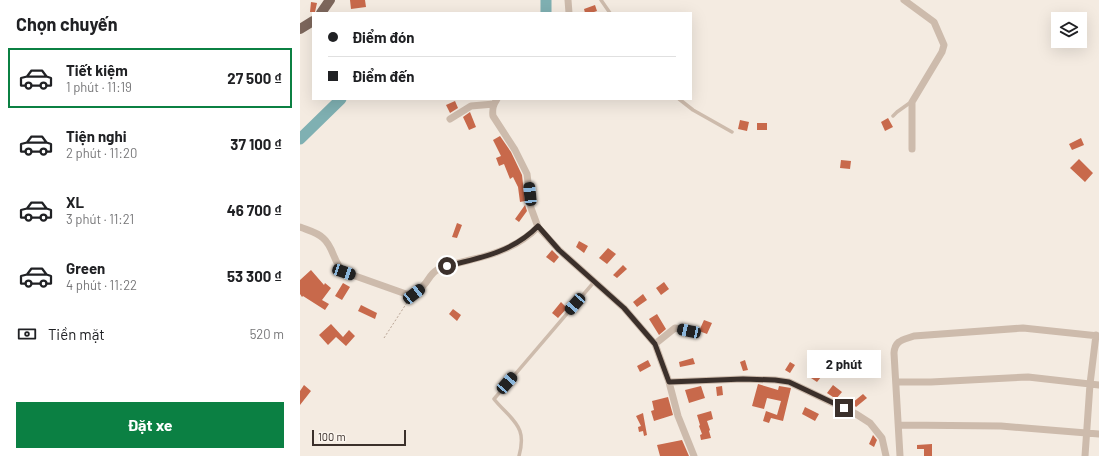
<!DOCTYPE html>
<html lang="vi">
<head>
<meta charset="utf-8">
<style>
  body { margin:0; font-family:Barlow,sans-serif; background:#f2f2f2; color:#202124; height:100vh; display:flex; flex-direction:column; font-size:15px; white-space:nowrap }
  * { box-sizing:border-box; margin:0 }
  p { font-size:13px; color:#757577 }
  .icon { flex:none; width:22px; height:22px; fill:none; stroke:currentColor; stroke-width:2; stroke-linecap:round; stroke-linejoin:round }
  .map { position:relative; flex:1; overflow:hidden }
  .side { display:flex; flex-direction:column; background:#fff; width:300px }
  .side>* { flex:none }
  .top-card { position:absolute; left:12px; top:12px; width:380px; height:88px; border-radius:0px; box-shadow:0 4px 16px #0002; display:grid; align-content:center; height:88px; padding:0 16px; background:#fff }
  .fabs { position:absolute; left:751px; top:12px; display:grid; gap:8px }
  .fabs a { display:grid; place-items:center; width:36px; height:36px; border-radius:0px; background:#fff; box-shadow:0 4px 16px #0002; font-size:20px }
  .scale { position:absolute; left:12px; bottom:10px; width:94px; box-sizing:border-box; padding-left:4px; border:2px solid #3b302b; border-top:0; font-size:11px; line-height:14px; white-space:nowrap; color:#3b302b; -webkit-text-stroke:3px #fbf5ee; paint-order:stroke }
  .end { position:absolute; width:18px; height:18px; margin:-9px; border:5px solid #3b302b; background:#fff; box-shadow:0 0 0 2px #fff }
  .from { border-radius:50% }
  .bubble { position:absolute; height:28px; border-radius:0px; background:#fff; box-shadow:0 4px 16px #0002; font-size:13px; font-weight:700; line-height:28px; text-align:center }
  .car { position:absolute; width:12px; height:24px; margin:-12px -6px; border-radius:5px; box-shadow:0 0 3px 1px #0007; background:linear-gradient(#222 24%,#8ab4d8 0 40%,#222 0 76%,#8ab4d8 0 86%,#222 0) }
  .top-card b { display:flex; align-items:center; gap:14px; height:38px; font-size:15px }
  .top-card b+b { border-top:1px solid #e0e0e0 }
  .top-card i { width:10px; height:10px; background:#202124 }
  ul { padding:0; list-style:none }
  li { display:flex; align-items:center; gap:12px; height:60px; margin:0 8px 6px; padding:0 8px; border:2px solid transparent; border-radius:0px }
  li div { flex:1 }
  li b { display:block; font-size:15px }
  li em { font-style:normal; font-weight:700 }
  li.selected { border-color:#0b8043 }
  li>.icon { width:36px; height:36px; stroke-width:1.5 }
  h2 { padding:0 16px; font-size:18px; line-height:48px }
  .pay { display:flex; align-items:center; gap:10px; height:44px; padding:0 16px; font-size:15px }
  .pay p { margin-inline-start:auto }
  .button { display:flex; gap:8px; margin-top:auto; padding:8px 16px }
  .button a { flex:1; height:46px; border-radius:0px; background:#0b8043; color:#fff; font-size:16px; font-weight:700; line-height:46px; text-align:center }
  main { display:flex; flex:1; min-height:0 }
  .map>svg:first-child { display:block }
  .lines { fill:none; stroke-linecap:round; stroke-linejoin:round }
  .river { stroke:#7fb0b2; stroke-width:11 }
  .building { fill:#c8694b }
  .path { stroke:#b9a596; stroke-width:1; stroke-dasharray:2 2; stroke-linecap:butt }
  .lane { stroke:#cdbbac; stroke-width:3.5 }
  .street { stroke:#cdbbac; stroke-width:7 }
  .primary { stroke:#7d675c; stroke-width:10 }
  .route { stroke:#3b302b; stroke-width:5 }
</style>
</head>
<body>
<main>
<section class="side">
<h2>Chọn chuyến</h2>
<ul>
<li class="selected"><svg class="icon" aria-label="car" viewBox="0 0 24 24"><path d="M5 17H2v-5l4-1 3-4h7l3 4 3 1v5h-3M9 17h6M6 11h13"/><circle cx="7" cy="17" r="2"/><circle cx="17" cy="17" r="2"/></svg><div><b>Tiết kiệm</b><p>1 phút · 11:19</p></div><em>27 500 ₫</em></li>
<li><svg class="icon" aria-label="car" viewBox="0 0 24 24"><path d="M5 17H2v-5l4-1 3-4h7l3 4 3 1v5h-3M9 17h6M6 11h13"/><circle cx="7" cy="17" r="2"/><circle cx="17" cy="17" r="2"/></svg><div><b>Tiện nghi</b><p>2 phút · 11:20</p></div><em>37 100 ₫</em></li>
<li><svg class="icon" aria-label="car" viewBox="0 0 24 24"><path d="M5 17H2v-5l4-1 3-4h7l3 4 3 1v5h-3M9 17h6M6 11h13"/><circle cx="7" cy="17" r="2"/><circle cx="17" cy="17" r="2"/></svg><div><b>XL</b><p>3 phút · 11:21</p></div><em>46 700 ₫</em></li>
<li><svg class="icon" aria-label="car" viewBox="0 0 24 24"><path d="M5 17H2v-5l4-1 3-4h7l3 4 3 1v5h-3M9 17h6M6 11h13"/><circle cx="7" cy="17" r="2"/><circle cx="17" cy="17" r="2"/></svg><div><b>Green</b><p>4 phút · 11:22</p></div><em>53 300 ₫</em></li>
</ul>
<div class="pay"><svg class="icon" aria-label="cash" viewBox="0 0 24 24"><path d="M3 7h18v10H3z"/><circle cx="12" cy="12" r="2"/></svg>Tiền mặt<p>520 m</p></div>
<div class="button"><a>Đặt xe</a></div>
</section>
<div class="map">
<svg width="799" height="456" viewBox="0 0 799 456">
  <rect width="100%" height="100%" fill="#f4ebe1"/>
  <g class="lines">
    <path class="river" d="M246,0V13
      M0,139L41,99"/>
  </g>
  <path class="building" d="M50,0H65L66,7L51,9Z
    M11,2L17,3L15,12H10Z
    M295,5L297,11L291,13H285L284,9Z
    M155,101L158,108L150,113L146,105Z
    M170,112L176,127L169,130L163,117Z
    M588,118L593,127L585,131L581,122Z
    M440,120L449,122L447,131L438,129Z
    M457,123H467V130H457Z
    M200,136L211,152L222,175L225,201L220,202L218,187L213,177L210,179L204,164L199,166L196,158L201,156L193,140Z
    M781,138L784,145L772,150L769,144Z
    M779,159L793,173L785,182L770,168Z
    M541,160L551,161L550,169L540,168Z
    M225,205L227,211L219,222L215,219Z
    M157,223L162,225L157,238L152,237Z
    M279,241L288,246L284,253L276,247Z
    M308,248L316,254L307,264L299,258Z
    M252,250L259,257L254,263L246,257Z
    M323,265L327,269L317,278L313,275Z
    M11,270L24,285L25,283L31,288L22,300L29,304L25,310L3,296L2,297L0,294V280Z
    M364,282L369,289L361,295L356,288Z
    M43,283L50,287L42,300L35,296Z
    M343,294L347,300L337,307L333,302Z
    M261,302L267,308L258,318L252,313Z
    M61,305L77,313L75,319L58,311Z
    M153,309L161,315L157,321L149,314Z
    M357,314L366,329L359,335L349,319Z
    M404,320L412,323L407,334L399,331Z
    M31,324L43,337L49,330L55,336L46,346L36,337L28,345L19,335Z
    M393,358L395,364L380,367L379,362Z
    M348,360L351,366L340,372L337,366Z
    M445,360L448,370L443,371L440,362Z
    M490,362L495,365L490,373L485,370Z
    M520,368L525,372L517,382L511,378Z
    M458,384L478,390L479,386L491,388L483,421L471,418L469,423L463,421L466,411L477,415L481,401L467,398L464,409L452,406Z
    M4,385L11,391L0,405V391Z
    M533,385L542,392L536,399L527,393Z
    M401,386L405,398L389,403L385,390Z
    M422,386L423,395L417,396L416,387Z
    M563,394L567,398L556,407L552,403Z
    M368,397L373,415L354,421L351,411L354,410L352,401Z
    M505,407L519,414L515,421L502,414Z
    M411,411L413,419L407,421L410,430L409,431L411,438L401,440L400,435L402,434L399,426L400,425L397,415Z
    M343,413L347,435L344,436L343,431L339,432L338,427L341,426L336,416Z
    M573,435L577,440L574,447L569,444Z
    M382,440L389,456H360L357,445Z
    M632,444V456H624V449H617V445Z"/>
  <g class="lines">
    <path class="path" d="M84,338L108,301"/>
    <path class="lane" d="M301,0L310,13
      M379,99L393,110L432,132
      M593,116L597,112L611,102
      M219,456C225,434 220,426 205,411C201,407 197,403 194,399L294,282"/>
    <path class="street" d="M268,0L269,13
      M604,0L634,22L644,45L642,52L612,102V149
      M197,99C193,105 192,109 193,116L215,150L227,174L231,208L238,227L259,250L324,308L355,344L369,382L378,416L394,456
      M150,119L171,106L194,104
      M0,227C7,230 17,232 23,238C34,247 33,263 44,272L106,294H114C117,291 121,289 123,286C129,280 130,274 137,270C147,265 159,263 170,260C196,254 219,246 238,227
      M355,344L375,328L389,331
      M369,382L443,379L475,380L489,382L556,414L570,423L582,438L586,456
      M596,382H631L728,377L799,385
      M599,425L701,426L799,434
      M600,456L594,353C595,340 603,340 614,336L723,328L799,336
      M785,456L790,384L796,335"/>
    <path class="primary" d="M21,13L30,0
      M0,29L13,21"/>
  </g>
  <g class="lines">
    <path class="route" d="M147,266C180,258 213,252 238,226L259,250L324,308L355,344L369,382L443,379L475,380L489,382L544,408"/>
  </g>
</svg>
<div class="fabs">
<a><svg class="icon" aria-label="layers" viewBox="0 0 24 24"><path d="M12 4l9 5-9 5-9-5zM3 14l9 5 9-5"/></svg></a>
</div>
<div class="scale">100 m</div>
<i class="end from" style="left:147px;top:266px"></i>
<i class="end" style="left:544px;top:408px"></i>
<div class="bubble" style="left:507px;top:350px;width:74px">2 phút</div>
<i class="car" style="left:230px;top:194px;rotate:354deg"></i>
<i class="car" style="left:44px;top:272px;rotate:109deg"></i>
<i class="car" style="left:114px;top:294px;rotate:52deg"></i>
<i class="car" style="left:275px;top:304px;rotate:221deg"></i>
<i class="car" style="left:389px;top:331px;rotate:282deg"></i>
<i class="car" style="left:207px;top:383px;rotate:41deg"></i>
<div class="top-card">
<b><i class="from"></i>Điểm đón</b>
<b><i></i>Điểm đến</b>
</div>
</div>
</main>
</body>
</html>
